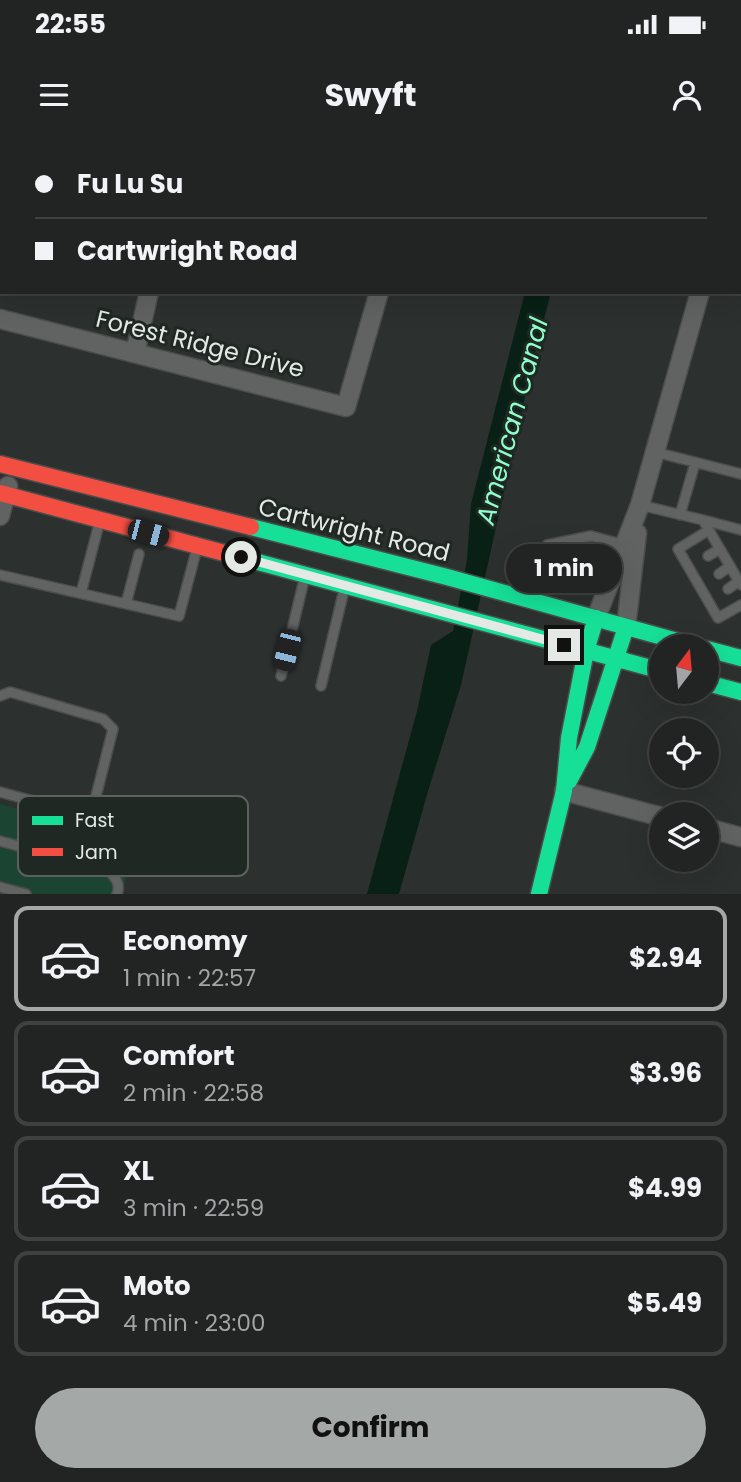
<!DOCTYPE html>
<html lang="en">
<head>
<meta charset="utf-8">
<style>
  body { margin:0; font-family:Poppins,sans-serif; background:#292c2a; color:#f1f3f6; height:100vh; display:flex; flex-direction:column; font-size:26px; white-space:nowrap }
  * { box-sizing:border-box; margin:0 }
  p { font-size:23px; color:#a2a4a5 }
  .icon { flex:none; width:38px; height:38px; fill:none; stroke:currentColor; stroke-width:2; stroke-linecap:round; stroke-linejoin:round }
  .map { position:relative; height:754px; overflow:hidden }
  .sheet { display:flex; flex-direction:column; background:#212422; flex:1 }
  .sheet>* { flex:none }
  .guide { position:absolute; left:0px; top:0px; width:742px; height:154px; box-shadow:0 7px 28px #0002,0 0 0 2px #3e4140; display:grid; align-content:center; height:154px; padding:0 35px; background:#212422 }
  .needle { width:46px; rotate:16deg }
  .fabs { position:absolute; left:649px; top:494px; display:grid; gap:14px }
  .fabs a { display:grid; place-items:center; width:70px; height:70px; border-radius:50%; background:#212422; box-shadow:0 7px 28px #0002,0 0 0 2px #3e4140; font-size:35px }
  .end { position:absolute; width:32px; height:32px; margin:-16px; border:9px solid #e4e9e6; background:#111; box-shadow:0 0 0 4px #111 }
  .from { border-radius:50% }
  .bubble { position:absolute; height:49px; border-radius:24px; background:#212422; box-shadow:0 7px 28px #0002,0 0 0 2px #3e4140; font-size:23px; font-weight:700; line-height:49px; text-align:center }
  .car { position:absolute; width:21px; height:42px; margin:-21px -10px; border-radius:9px; box-shadow:0 0 5px 2px #0007; background:linear-gradient(#222 24%,#8ab4d8 0 40%,#222 0 76%,#8ab4d8 0 86%,#222 0) }
  .guide b { display:flex; align-items:center; gap:24px; height:66px; font-size:26px }
  .guide b+b { border-top:2px solid #3e4140 }
  .guide i { width:18px; height:18px; background:#f1f3f6 }
  ul { padding:12px 0 0; list-style:none }
  li { display:flex; align-items:center; gap:21px; height:105px; margin:0 14px 10px; padding:0 21px; border:4px solid #3e4140; border-radius:14px }
  li div { flex:1 }
  li b { display:block; font-size:26px }
  li em { font-style:normal; font-weight:700 }
  li.on { border-color:#a4a8a6 }
  li>.icon { width:63px; height:63px; stroke-width:1.5 }
  .action { display:flex; gap:14px; margin-top:auto; padding:14px 35px }
  .action a { flex:1; height:80px; border-radius:42px; background:#a4a8a6; color:#111; font-size:28px; font-weight:700; line-height:80px; text-align:center }
  .status { display:flex; justify-content:space-between; align-items:center; height:49px; padding:0 35px; background:#212422; direction:ltr }
  .status svg { height:19px; fill:currentColor }
  header { display:flex; justify-content:space-between; align-items:center; height:91px; padding:0 35px; background:#212422; font-size:32px; font-weight:700 }
  .map>svg:first-child { display:block }
  .green { fill:#1c4432 }
  .water { fill:#082015 }
  .lines { fill:none; stroke-linecap:round; stroke-linejoin:round }
  .lane-casing { stroke:#4a4d4b; stroke-width:12 }
  .street-casing { stroke:#4a4d4b; stroke-width:21 }
  .fast-casing { stroke:#4a4d4b; stroke-width:19 }
  .jam-casing { stroke:#4a4d4b; stroke-width:19 }
  .lane { stroke:#616362; stroke-width:9 }
  .street { stroke:#616362; stroke-width:18 }
  .fast { stroke:#16e098; stroke-width:16 }
  .jam { stroke:#f24e42; stroke-width:16 }
  .route { stroke:#e4e9e6; stroke-width:9 }
  .labels { text-anchor:middle; stroke-width:6; stroke-linejoin:round; paint-order:stroke }
  .street-label { font-size:24px; fill:#e4e9e6; stroke:#202824 }
  .water-label { font-size:26px; font-style:italic; fill:#8efeca; stroke:#202824 }
  .key { fill:#202824; stroke:#5b625e; stroke-width:2 }
  .key-label { font-size:19px; fill:#e4e9e6 }
</style>
</head>
<body>
<div class="status"><b>22:55</b><svg viewBox="0 0 49 12"><path d="M0 12V9h3v3zM5 12V6h3v6zM10 12V3h3v9zM15 12V0h3v12zM26 1h20v11H26zM47 4h2v5h-2z"/></svg></div>
<header><svg class="icon" aria-label="menu" viewBox="0 0 24 24"><path d="M4 6h16M4 12h16M4 18h16"/></svg>Swyft<svg class="icon" aria-label="person" viewBox="0 0 24 24"><circle cx="12" cy="8" r="4"/><path d="M4 21q1-7 8-7t8 7"/></svg></header>
<div class="map">
<svg width="741" height="754" viewBox="0 0 741 754">
  <rect width="100%" height="100%" fill="#2c302e"/>
  <path class="green" d="M0,664L136,701L122,754H0Z"/>
  <path class="water" d="M525,152H551L532,225L461,545L428,651L399,754H367L417,571L431,505L453,491L467,420L471,364Z"/>
  <g class="lines">
    <g class="lane-casing">
      <path id="lane" d="M655,312L741,334
        M640,365L703,380L741,445
        M680,375L695,323
        M703,380L741,390
        M709,390L678,409L718,478L741,465
        M708,416L720,409
        M719,434L730,426
        M0,435L179,476L197,408
        M728,449L739,441
        M81,453L99,384
        M532,458L547,405L591,396L625,405
        M126,464L139,414
        M281,536L304,440
        M321,546L344,450
        M0,556L10,552L103,579L113,589L93,668L85,675L0,652
        M0,701L109,730C115,738 121,744 117,754
        M0,747L26,754"/>
    </g>
    <g class="street-casing">
      <path id="street" d="M184,2V0
        M423,2L424,0
        M740,6L741,3
        M0,179L346,267L379,152
        M135,213L149,152
        M0,376L8,346
        M596,478L640,365L700,152
        M626,487L637,393
        M564,651L662,677
        M707,688L741,697"/>
    </g>
    <g class="fast-casing">
      <path id="fast" d="M251,387L447,437L695,506
        M243,418L662,531
        M707,509L741,518
        M707,543L741,552
        M569,641L587,607L626,487
        M539,754L564,651L569,598L586,511L596,478"/>
    </g>
    <g class="jam-casing">
      <path id="jam" d="M0,324L251,387
        M0,353L243,418"/>
    </g>
    <use href="#lane" class="lane"/>
    <use href="#street" class="street"/>
    <use href="#fast" class="fast"/>
    <use href="#jam" class="jam"/>
  </g>
  <g class="lines">
    <path class="route" d="M241,417L564,505"/>
  </g>
  <g class="labels">
    <g class="street-label">
      <text transform="translate(200 204) rotate(14)" y="8">Forest Ridge Drive</text>
      <text transform="translate(354 390) rotate(14)" y="8">Cartwright Road</text>
    </g>
    <g class="water-label">
      <text transform="translate(512 281) rotate(-75)" y="9">American Canal</text>
    </g>
  </g>
  <rect x="18" y="656" width="230" height="80" rx="10" class="key"/>
  <rect x="32" y="676" width="31" height="9" fill="#16e098"/>
  <rect x="32" y="708" width="31" height="8" fill="#f24e42"/>
  <g class="key-label">
    <text x="75" y="687">Fast</text>
    <text x="75" y="719">Jam</text>
  </g>
</svg>
<div class="fabs">
<a><svg class="needle" viewBox="-14 -14 28 28"><path d="M0-13l5 13h-10z" fill="#e53935"/><path d="M0 13l5-13h-10z" fill="#a2a4a5"/></svg></a>
<a><svg class="icon" aria-label="locate" viewBox="0 0 24 24"><circle cx="12" cy="12" r="6"/><path d="M12 2v4M12 18v4M2 12h4M18 12h4"/></svg></a>
<a><svg class="icon" aria-label="layers" viewBox="0 0 24 24"><path d="M12 4l9 5-9 5-9-5zM3 14l9 5 9-5"/></svg></a>
</div>
<i class="end from" style="left:241px;top:417px"></i>
<i class="end" style="left:564px;top:505px"></i>
<div class="bubble" style="left:506px;top:404px;width:116px">1 min</div>
<i class="car" style="left:148px;top:393px;rotate:105deg"></i>
<i class="car" style="left:287px;top:510px;rotate:194deg"></i>
<div class="guide">
<b><i class="from"></i>Fu Lu Su</b>
<b><i></i>Cartwright Road</b>
</div>
</div>
<section class="sheet">
<ul>
<li class="on"><svg class="icon" aria-label="car" viewBox="0 0 24 24"><path d="M5 17H2v-5l4-1 3-4h7l3 4 3 1v5h-3M9 17h6M6 11h13"/><circle cx="7" cy="17" r="2"/><circle cx="17" cy="17" r="2"/></svg><div><b>Economy</b><p>1 min · 22:57</p></div><em>$2.94</em></li>
<li><svg class="icon" aria-label="car" viewBox="0 0 24 24"><path d="M5 17H2v-5l4-1 3-4h7l3 4 3 1v5h-3M9 17h6M6 11h13"/><circle cx="7" cy="17" r="2"/><circle cx="17" cy="17" r="2"/></svg><div><b>Comfort</b><p>2 min · 22:58</p></div><em>$3.96</em></li>
<li><svg class="icon" aria-label="car" viewBox="0 0 24 24"><path d="M5 17H2v-5l4-1 3-4h7l3 4 3 1v5h-3M9 17h6M6 11h13"/><circle cx="7" cy="17" r="2"/><circle cx="17" cy="17" r="2"/></svg><div><b>XL</b><p>3 min · 22:59</p></div><em>$4.99</em></li>
<li><svg class="icon" aria-label="car" viewBox="0 0 24 24"><path d="M5 17H2v-5l4-1 3-4h7l3 4 3 1v5h-3M9 17h6M6 11h13"/><circle cx="7" cy="17" r="2"/><circle cx="17" cy="17" r="2"/></svg><div><b>Moto</b><p>4 min · 23:00</p></div><em>$5.49</em></li>
</ul>
<div class="action"><a>Confirm</a></div>
</section>
</body>
</html>
